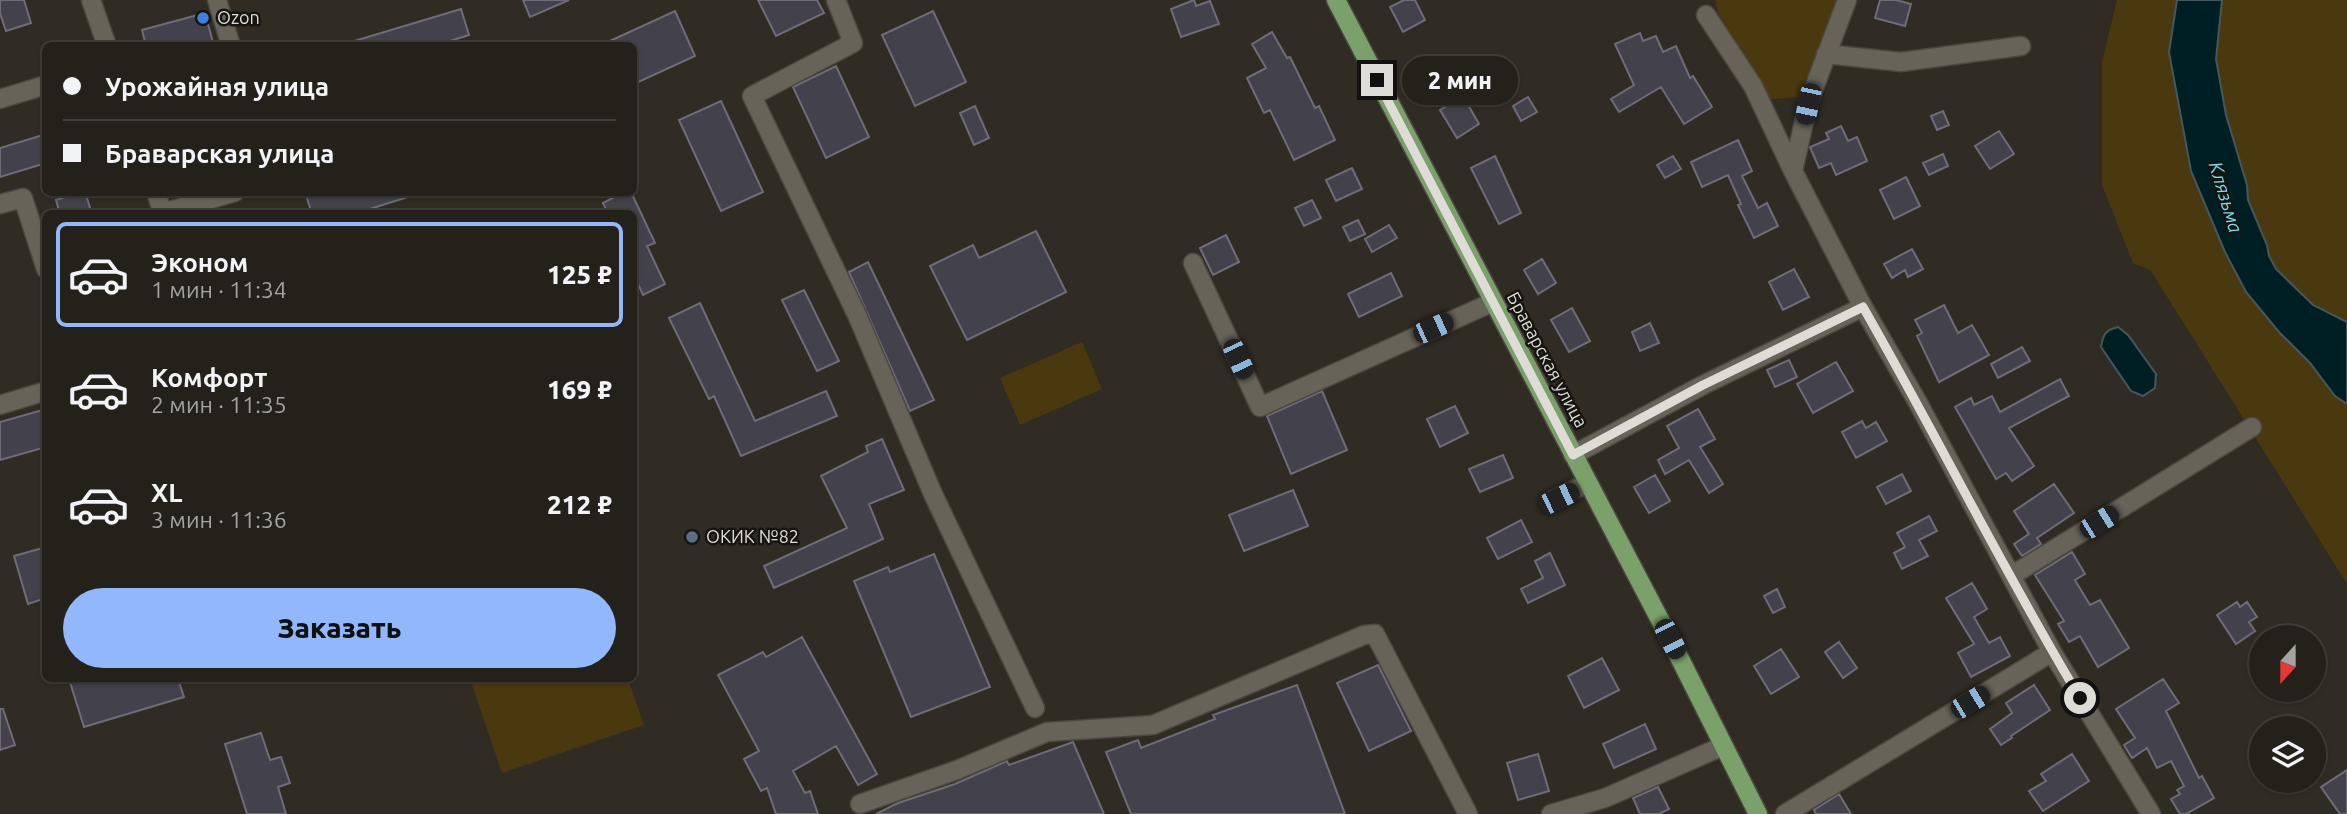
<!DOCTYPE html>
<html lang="ru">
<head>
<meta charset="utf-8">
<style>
  body { margin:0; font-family:Ubuntu,sans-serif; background:#302e27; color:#f1f3f6; height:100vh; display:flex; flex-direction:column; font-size:26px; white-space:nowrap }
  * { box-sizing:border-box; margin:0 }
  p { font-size:23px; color:#a3a3a2 }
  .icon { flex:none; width:38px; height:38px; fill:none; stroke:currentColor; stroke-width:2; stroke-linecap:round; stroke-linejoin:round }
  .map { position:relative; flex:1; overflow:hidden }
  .details { position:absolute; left:42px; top:210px; width:595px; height:472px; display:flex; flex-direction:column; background:#24211a; border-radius:10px; box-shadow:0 2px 5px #0004,0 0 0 2px #413e39 }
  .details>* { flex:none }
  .top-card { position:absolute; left:42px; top:42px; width:595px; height:154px; border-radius:10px; box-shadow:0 2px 5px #0004,0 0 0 2px #413e39; display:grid; align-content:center; height:154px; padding:0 21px; background:#24211a }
  .needle { width:46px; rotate:201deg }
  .controls { position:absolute; left:2249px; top:625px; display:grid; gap:14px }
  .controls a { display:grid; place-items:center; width:77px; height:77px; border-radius:50%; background:#24211a; box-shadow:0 2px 5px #0004,0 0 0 2px #413e39; font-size:35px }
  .end { position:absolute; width:32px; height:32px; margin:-16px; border:9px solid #dfdcd7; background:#111; box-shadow:0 0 0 4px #111 }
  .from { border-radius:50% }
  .bubble { position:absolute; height:49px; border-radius:24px; background:#24211a; box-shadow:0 2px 5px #0004,0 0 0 2px #413e39; font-size:23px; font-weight:800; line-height:49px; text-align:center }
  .car { position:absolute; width:21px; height:42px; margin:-21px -10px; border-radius:9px; box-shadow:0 0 5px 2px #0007; background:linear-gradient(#222 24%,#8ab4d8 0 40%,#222 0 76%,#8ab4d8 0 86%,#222 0) }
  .top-card b { display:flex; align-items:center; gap:24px; height:66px; font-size:26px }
  .top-card b+b { border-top:2px solid #413e39 }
  .top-card i { width:18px; height:18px; background:#f1f3f6 }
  ul { padding:12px 0 0; list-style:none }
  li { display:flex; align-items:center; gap:21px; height:105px; margin:0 14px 10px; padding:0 7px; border:4px solid transparent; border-radius:10px }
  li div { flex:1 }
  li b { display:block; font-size:26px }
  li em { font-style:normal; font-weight:800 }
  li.on { border-color:#93b7fd }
  li>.icon { width:63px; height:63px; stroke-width:1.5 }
  .action { display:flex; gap:14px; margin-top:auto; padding:14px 21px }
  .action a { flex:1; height:80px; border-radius:42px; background:#93b7fd; color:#111; font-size:28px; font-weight:800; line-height:80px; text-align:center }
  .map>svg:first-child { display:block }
  .green { fill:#4a390f }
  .water { fill:#001f24; stroke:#43585a; stroke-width:2 }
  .building { fill:#43424c; stroke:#6e6c77; stroke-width:2 }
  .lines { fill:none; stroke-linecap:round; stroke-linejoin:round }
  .minor-casing { stroke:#4c4841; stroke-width:21 }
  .major-casing { stroke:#4c4841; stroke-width:21 }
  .minor { stroke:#686359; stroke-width:18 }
  .major { stroke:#7aa169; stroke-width:18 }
  .route { stroke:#dfdcd7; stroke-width:9 }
  .shop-dot { fill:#3f7fe0; stroke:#161511; stroke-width:2.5 }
  .service-dot { fill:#5c6f8a; stroke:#161511; stroke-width:2.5 }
  .labels { text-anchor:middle; stroke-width:5; stroke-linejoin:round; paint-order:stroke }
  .poi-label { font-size:18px; fill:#dfdcd7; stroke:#161511; text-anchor:start }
  .street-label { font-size:18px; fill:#dfdcd7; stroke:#161511 }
  .water-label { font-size:19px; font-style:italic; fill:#7adbed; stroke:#161511 }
</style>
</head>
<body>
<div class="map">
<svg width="2347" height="814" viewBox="0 0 2347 814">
  <rect width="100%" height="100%" fill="#302c23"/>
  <path class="green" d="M1715,0H1838L1805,97L1771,99L1719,15Z
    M2117,0H2177L2169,52L2191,171L2225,252L2246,292L2279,332L2310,363L2335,396L2347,404V584L2151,271L2133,263L2102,185V62Z
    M2222,0H2347V322L2313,305L2276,269L2269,256L2267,245L2248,200L2247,185L2226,115L2216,59Z
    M1082,342L1102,389L1020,425L1000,378Z
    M470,679H628L644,725L502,773Z"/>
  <path class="water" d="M2177,0H2222L2216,59L2226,115L2247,185L2248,200L2267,245L2269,256L2276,269L2313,305L2347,322V404L2335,396L2310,363L2279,332L2246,292L2225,252L2191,171L2169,52Z
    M2118,327L2128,335L2156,374L2155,388L2143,396L2131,391L2101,347C2103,335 2105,330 2118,327Z"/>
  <path class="building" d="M0,0H24L31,23L6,31L0,13Z
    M523,0H569L530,17Z
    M758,0H817L824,13L776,36Z
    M1194,0L1196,6L1210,1L1219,24L1181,37L1171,9Z
    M1404,0H1415L1425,20L1403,32L1390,7Z
    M1880,0H1896L1911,4L1905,26L1875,18Z
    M461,9L469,35L434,46H351V42Z
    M675,11L695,56L634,84V46H599Z
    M933,11L966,82L915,106L882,35Z
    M205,13L214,46H146L142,30Z
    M1272,32L1287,58L1290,57L1315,108L1319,106L1335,140L1294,160L1270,110L1264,113L1247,78L1266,68L1252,44Z
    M1640,33L1643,41L1656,36L1663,52L1676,46L1690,78L1693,76L1712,107L1684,124L1661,87L1619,112L1611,99L1634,85L1615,44Z
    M836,66L869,137L826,158L793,87Z
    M1463,96L1479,124L1457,138L1440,110Z
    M1528,97L1537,112L1521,121L1513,106Z
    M721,101L763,192L721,211L679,120Z
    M975,106L989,138L974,145L960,113Z
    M1943,111L1949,125L1937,130L1931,116Z
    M1841,126L1848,141L1857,137L1867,161L1836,175L1831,163L1819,168L1810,147L1829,139L1826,133Z
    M1999,131L2014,154L1990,169L1975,146Z
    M46,134V163L0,177V148Z
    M1738,140L1752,171L1742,176L1758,208L1767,203L1778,226L1754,238L1738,205L1741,204L1728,175L1702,187L1691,162Z
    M1943,154L1948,166L1929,175L1923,163Z
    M1495,156L1521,213L1499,224L1471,168Z
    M1673,156L1681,169L1665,178L1657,165Z
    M1352,168L1362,189L1336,201L1326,180Z
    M1906,177L1920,206L1894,219L1880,190Z
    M81,192H85L92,214H60L56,200Z
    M314,192H411V196L354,214H312L306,195Z
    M624,192H631L655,243L647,246L665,284L643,295L634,275V214H608L603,203Z
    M1312,200L1321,218L1304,226L1295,208Z
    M1358,220L1365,234L1350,241L1343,227Z
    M1389,225L1397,238L1372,252L1365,239Z
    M1036,231L1066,292L967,340L930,266L973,245L979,258Z
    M1226,235L1239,262L1213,275L1200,248Z
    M1912,249L1923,269L1908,277L1905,270L1892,278L1884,264Z
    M1542,259L1556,283L1538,294L1524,270Z
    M868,262L934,400L910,411L849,272Z
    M1794,269L1809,297L1783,310L1769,282Z
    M1391,273L1402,296L1359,317L1348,294Z
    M804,290L839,361L817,371L782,300Z
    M700,303L755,421L826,391L837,416L741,456L714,396L709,399L669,318Z
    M1944,305L1958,333L1972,325L1989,355L1939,382L1917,336L1922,333L1915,320Z
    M1572,308L1590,341L1569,352L1551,320Z
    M1650,323L1659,343L1640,351L1632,332Z
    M2022,347L2030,361L1998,378L1991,364Z
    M1789,360L1797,377L1775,387L1767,370Z
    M1836,362L1853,391L1813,413L1797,384Z
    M2060,379L2069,396L2009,428L2034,466L2012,481L2006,473L1996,479L1955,407L1971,398L1974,405L1992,396L2000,412Z
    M1322,391L1347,450L1291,474L1267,416Z
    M1455,406L1468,433L1440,447L1427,419Z
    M46,409V447L0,460V422Z
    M1698,409L1715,439L1700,447L1723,484L1709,493L1689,460L1665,474L1658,460L1679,448L1667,426Z
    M1862,421L1866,428L1876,422L1887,441L1856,458L1842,432Z
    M882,439L904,490L869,504L883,539L774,588L764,566L847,528L821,476L868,452L866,446Z
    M1503,455L1513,478L1480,492L1469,469Z
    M1902,474L1911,491L1886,504L1877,487Z
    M1655,475L1670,501L1649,513L1634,487Z
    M2054,484L2074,513L2037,538L2041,544L2022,556L2014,544L2029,534L2014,511Z
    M1293,490L1308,526L1244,551L1229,515Z
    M1929,516L1937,531L1919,540L1928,556L1902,569L1894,553L1905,547L1897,533Z
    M1521,520L1532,542L1498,559L1487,538Z
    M46,547V598L28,604L14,556Z
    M2072,552L2085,574L2075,580L2090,605L2100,600L2129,648L2098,667L2080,636L2069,642L2058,624L2064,621L2035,575Z
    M1550,553L1565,585L1528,603L1521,589L1543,578L1535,561Z
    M934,554L990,687L911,717L854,581L888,567L890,572Z
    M1972,583L1987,609L1974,617L1989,643L2000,637L2010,656L1971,677L1958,653L1974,644L1946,598Z
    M1777,589L1785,607L1773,613L1764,596Z
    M2237,602L2240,607L2247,602L2257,617L2249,622L2255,631L2236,644L2217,615Z
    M802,637L877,774L858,785L836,746L793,771L805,793L810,791L818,814H776L767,788L761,791L744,759L759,751L718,675L763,652L766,657Z
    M1839,642L1857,668L1843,678L1825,652Z
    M1781,649L1799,677L1771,694L1754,666Z
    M1602,658L1619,690L1584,708L1568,676Z
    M1378,665L1411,731L1369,751L1337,683Z
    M69,679H178L184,697L84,727Z
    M2163,679L2179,703L2166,711L2199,778L2202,776L2214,798L2186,814H2180L2171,799L2180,794L2177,790L2184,786L2171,761L2157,768L2147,748L2132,758L2124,745L2135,738L2116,709Z
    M1297,685L1345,814H1131L1106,752L1138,740L1141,748L1215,719L1213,715Z
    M2034,685L2050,710L2011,736L2012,738L2001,745L1990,729L2012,713L2006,703Z
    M0,709H3L15,745L0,750Z
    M1645,724L1656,749L1614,768L1603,744Z
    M261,733L270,760L281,757L290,783L278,787L286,814H247L225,744Z
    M1073,742L1104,814H876L898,803L955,784L1007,761L1009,765Z
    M1538,754L1549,791L1518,800L1507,763Z
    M2072,754L2089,781L2043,811L2029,791L2046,781L2041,774Z
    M2347,770V814H2340L2321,787Z
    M1658,787L1669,809L1659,814H1640L1633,798Z
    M1839,794L1851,814H1816L1814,810Z"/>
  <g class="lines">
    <g class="minor-casing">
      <path id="minor" d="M91,0L107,46
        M217,0L231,46
        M836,0L853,43L752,96L857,315L933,494L1035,708
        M1706,15L1753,86L1793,171L1863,307L1917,401L2052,652L2151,814
        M1826,54L1901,62L2021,46
        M0,99L46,85
        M1793,171L1808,104L1847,0
        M156,192L163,214
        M0,204L23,198L46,269
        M163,213L235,192
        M1193,263L1260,407L1493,302
        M0,405L46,391
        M1573,455L1703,385L1863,307
        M1553,500L1588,483
        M2011,576L2252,427
        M860,804L957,770L1047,732L1153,725L1364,635L1375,634L1468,814
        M1551,814L1605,798L1723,746
        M1785,814L2052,652"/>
    </g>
    <g class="major-casing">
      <path id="major" d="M1336,0L1670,639L1758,814"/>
    </g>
    <use href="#minor" class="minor"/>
    <use href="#major" class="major"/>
  </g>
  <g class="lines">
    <path class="route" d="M1377,80L1573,455L1703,385L1863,307C1937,436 2003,570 2080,698"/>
  </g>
  <circle class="shop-dot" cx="203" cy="18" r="7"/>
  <circle class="service-dot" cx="692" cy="537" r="7"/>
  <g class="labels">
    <g class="poi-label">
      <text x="217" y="24">Ozon</text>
      <text x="706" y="543">ОКИК №82</text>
    </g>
    <g class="street-label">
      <text transform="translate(1547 360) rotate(62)" y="6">Браварская улица</text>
    </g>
    <g class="water-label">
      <text transform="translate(2226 197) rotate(73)" y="7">Клязьма</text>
    </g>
  </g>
</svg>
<div class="controls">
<a><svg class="needle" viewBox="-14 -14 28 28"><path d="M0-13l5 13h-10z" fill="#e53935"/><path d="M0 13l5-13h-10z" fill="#a3a3a2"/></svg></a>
<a><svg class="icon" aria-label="layers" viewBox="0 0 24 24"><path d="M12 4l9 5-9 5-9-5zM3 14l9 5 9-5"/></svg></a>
</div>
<i class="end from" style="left:2080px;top:698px"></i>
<i class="end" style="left:1377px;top:80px"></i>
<div class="bubble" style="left:1402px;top:56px;width:116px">2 мин</div>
<i class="car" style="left:1808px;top:104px;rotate:192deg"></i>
<i class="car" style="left:1433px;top:328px;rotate:66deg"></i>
<i class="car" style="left:1238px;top:359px;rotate:155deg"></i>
<i class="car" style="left:1559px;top:498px;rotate:64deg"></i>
<i class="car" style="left:2099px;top:522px;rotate:58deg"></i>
<i class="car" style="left:1670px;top:639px;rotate:153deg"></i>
<i class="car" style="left:1970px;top:702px;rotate:59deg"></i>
<div class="top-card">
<b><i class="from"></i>Урожайная улица</b>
<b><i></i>Браварская улица</b>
</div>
<section class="details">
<ul>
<li class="on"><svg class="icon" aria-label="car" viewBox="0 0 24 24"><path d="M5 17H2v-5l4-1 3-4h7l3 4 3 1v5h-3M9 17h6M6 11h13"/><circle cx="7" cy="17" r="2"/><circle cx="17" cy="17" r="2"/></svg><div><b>Эконом</b><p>1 мин · 11:34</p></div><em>125 ₽</em></li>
<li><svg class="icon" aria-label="car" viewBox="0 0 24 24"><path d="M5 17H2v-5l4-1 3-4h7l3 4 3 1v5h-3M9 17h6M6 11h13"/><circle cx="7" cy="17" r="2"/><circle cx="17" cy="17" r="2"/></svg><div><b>Комфорт</b><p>2 мин · 11:35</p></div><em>169 ₽</em></li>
<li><svg class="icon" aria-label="car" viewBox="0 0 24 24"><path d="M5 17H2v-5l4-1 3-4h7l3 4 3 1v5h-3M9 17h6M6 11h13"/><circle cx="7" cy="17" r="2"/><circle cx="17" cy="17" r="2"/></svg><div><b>XL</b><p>3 мин · 11:36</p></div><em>212 ₽</em></li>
</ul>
<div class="action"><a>Заказать</a></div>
</section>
</div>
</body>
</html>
